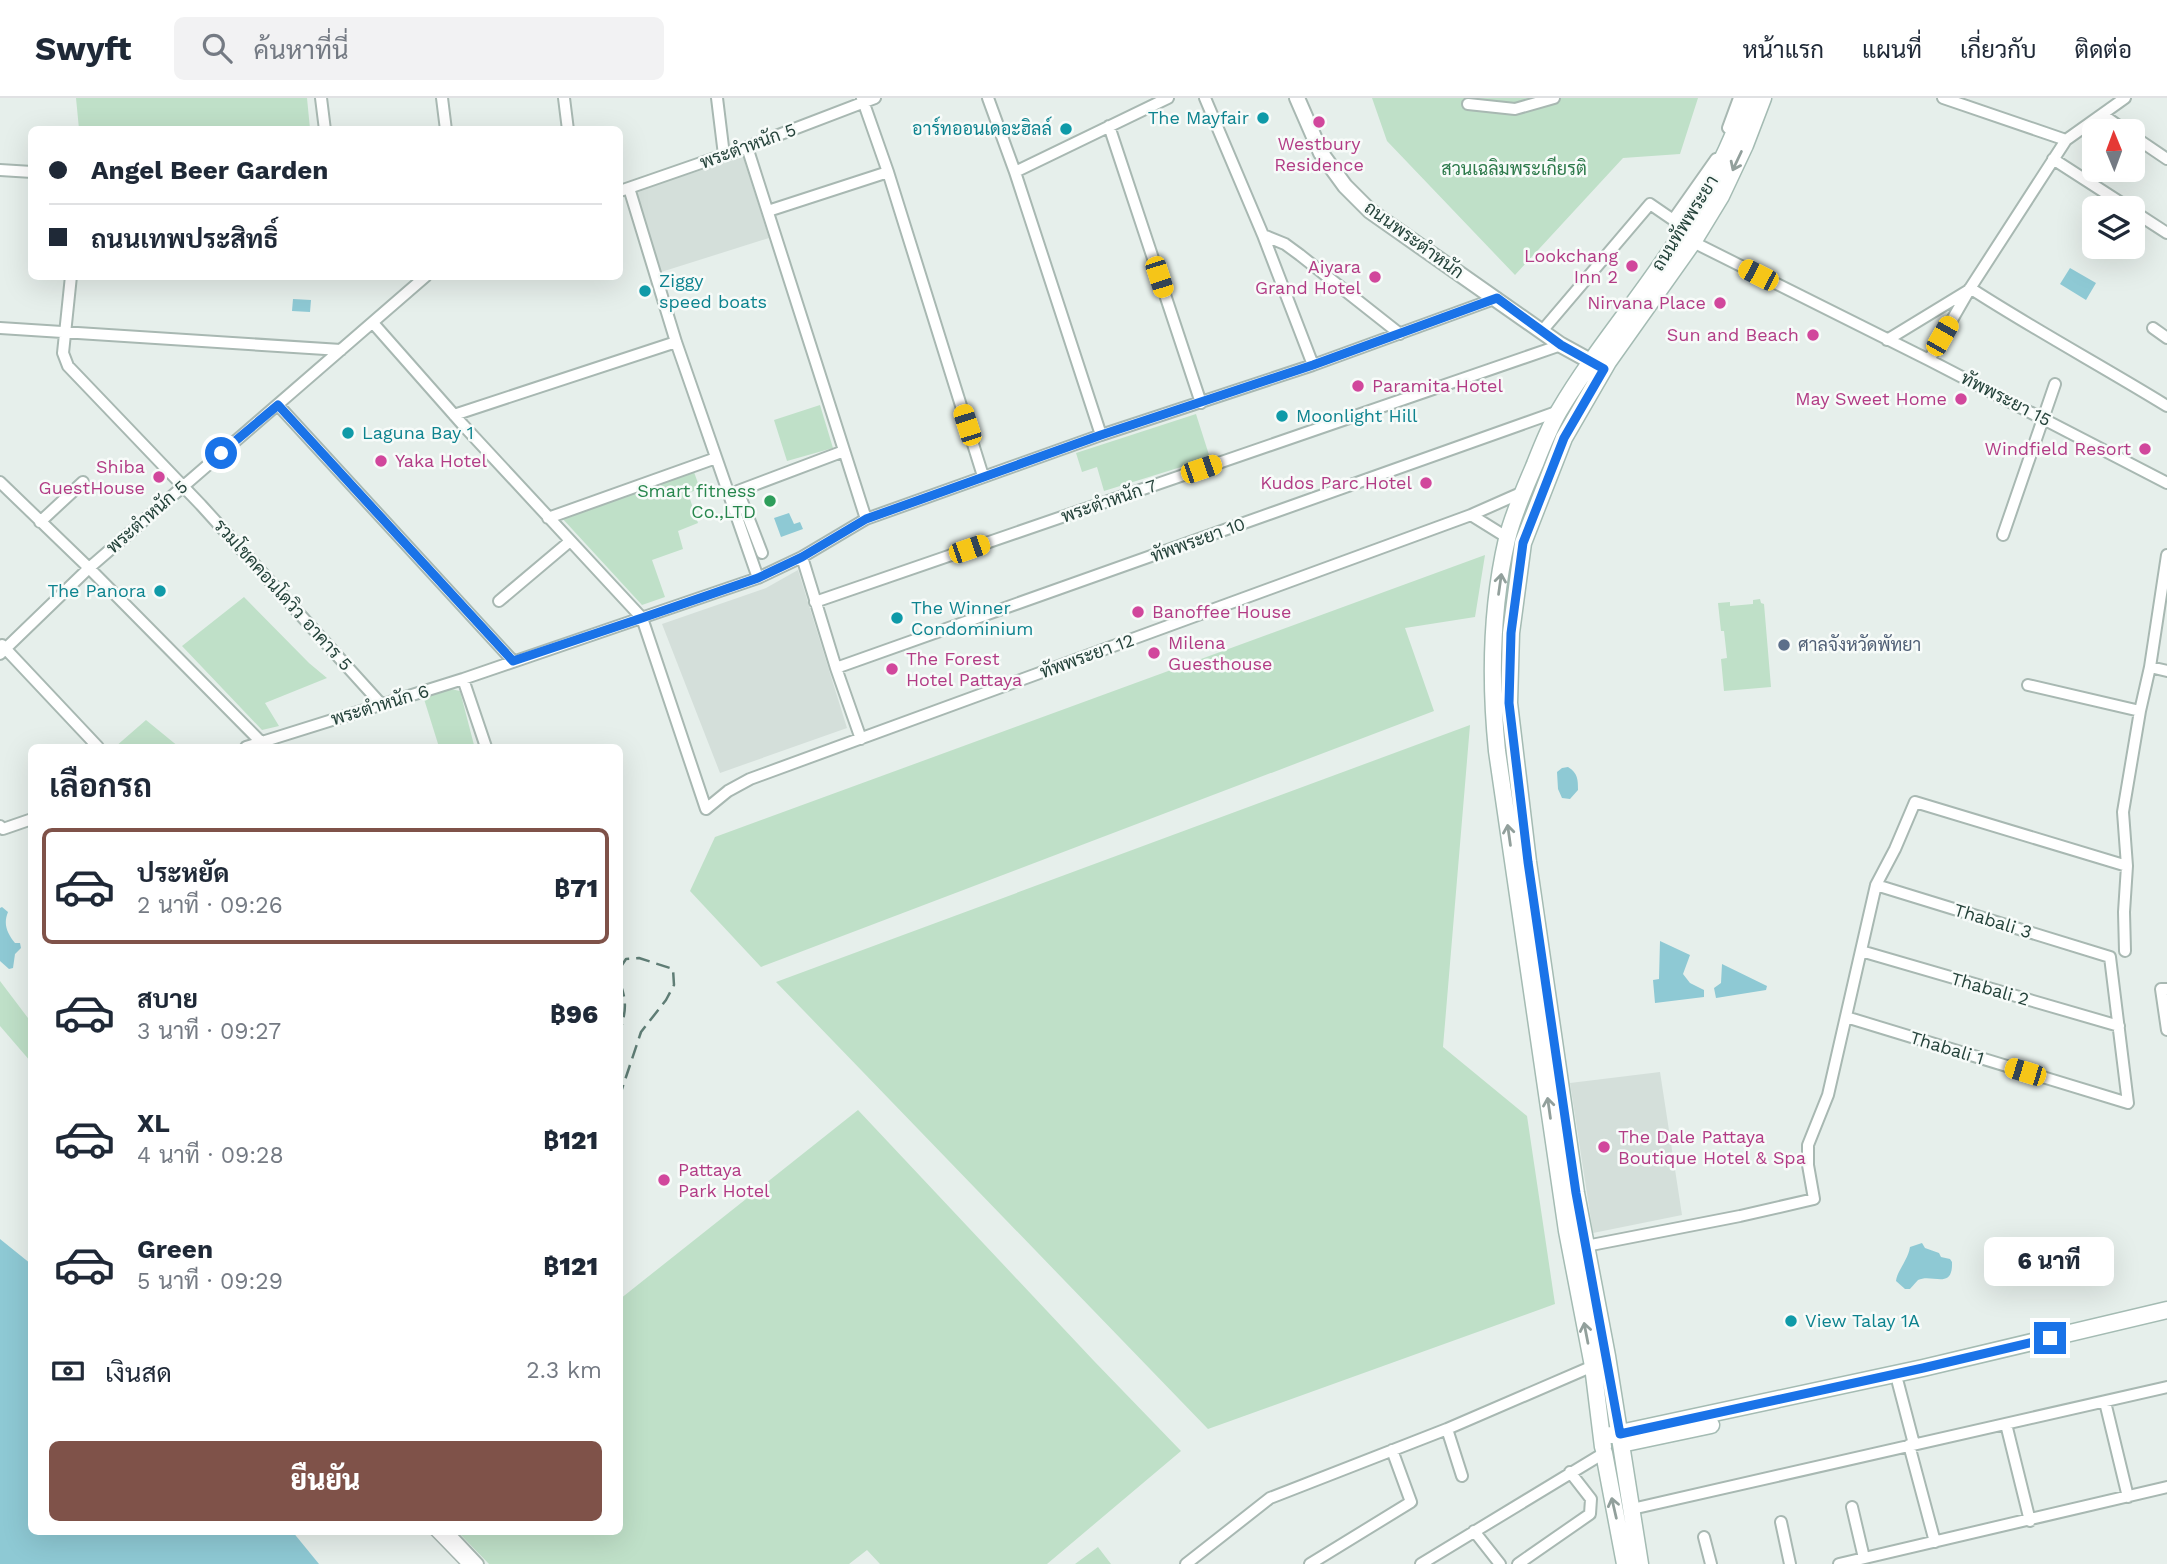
<!DOCTYPE html>
<html lang="th">
<head>
<meta charset="utf-8">
<style>
  body { margin:0; font-family:"Work Sans",Sarabun,sans-serif; background:#f2f2f3; color:#1f2937; height:100vh; display:flex; flex-direction:column; font-size:26px; white-space:nowrap }
  * { box-sizing:border-box; margin:0 }
  p { font-size:23px; color:#747a83 }
  .icon { flex:none; width:38px; height:38px; fill:none; stroke:currentColor; stroke-width:2; stroke-linecap:round; stroke-linejoin:round }
  .map { position:relative; flex:1; overflow:hidden }
  .panel { position:absolute; left:28px; top:646px; width:595px; height:791px; display:flex; flex-direction:column; background:#fff; border-radius:10px; box-shadow:0 7px 28px #0002 }
  .panel>* { flex:none }
  .hud { position:absolute; left:28px; top:28px; width:595px; height:154px; border-radius:10px; box-shadow:0 7px 28px #0002; display:grid; align-content:center; height:154px; padding:0 21px; background:#fff }
  .needle { width:46px; rotate:359deg }
  .buttons { position:absolute; left:2082px; top:21px; display:grid; gap:14px }
  .buttons a { display:grid; place-items:center; width:63px; height:63px; border-radius:10px; background:#fff; box-shadow:0 7px 28px #0002; font-size:35px }
  .end { position:absolute; width:32px; height:32px; margin:-16px; border:9px solid #1a73e8; background:#fff; box-shadow:0 0 0 4px #fff }
  .from { border-radius:50% }
  .bubble { position:absolute; height:49px; border-radius:10px; background:#fff; box-shadow:0 7px 28px #0002; font-size:23px; font-weight:800; line-height:49px; text-align:center }
  .car { position:absolute; width:21px; height:42px; margin:-21px -10px; border-radius:9px; box-shadow:0 0 5px 2px #0007; background:linear-gradient(#f5c518 24%,#345 0 40%,#f5c518 0 76%,#345 0 86%,#f5c518 0) }
  .hud b { display:flex; align-items:center; gap:24px; height:66px; font-size:26px }
  .hud b+b { border-top:2px solid #e0e1e3 }
  .hud i { width:18px; height:18px; background:#1f2937 }
  ul { padding:0; list-style:none }
  li { display:flex; align-items:center; gap:21px; height:116px; margin:0 14px 10px; padding:0 7px; border:4px solid transparent; border-radius:10px }
  li div { flex:1 }
  li b { display:block; font-size:26px }
  li em { font-style:normal; font-weight:800 }
  li.on { border-color:#7f5249 }
  li>.icon { width:63px; height:63px; stroke-width:1.5 }
  h2 { padding:0 21px; font-size:32px; line-height:84px }
  .pay { display:flex; align-items:center; gap:18px; height:77px; padding:0 21px; font-size:26px }
  .pay p { margin-inline-start:auto }
  .action { display:flex; gap:14px; margin-top:auto; padding:14px 21px }
  .action a { flex:1; height:80px; border-radius:10px; background:#7f5249; color:#fff; font-size:28px; font-weight:800; line-height:80px; text-align:center }
  header { display:flex; align-items:center; gap:42px; box-sizing:border-box; height:98px; padding:0 35px; background:#fff; border-bottom:2px solid #e0e1e3 }
  header strong { font-size:33px }
  nav { display:flex; gap:38px; margin-inline-start:auto; font-size:24px }
  .search { width:490px; height:63px; background:#f2f2f3; display:flex; align-items:center; gap:18px; box-sizing:border-box; padding:0 24px; border-radius:10px; color:#747a83; font-size:26px }
  .map>svg:first-child { display:block }
  .built { fill:#d4dfda }
  .green { fill:#bfe0c8 }
  .water { fill:#8ec9d4 }
  .lines { fill:none; stroke-linecap:round; stroke-linejoin:round }
  .pedestrian-casing { stroke:#a8b8b2; stroke-width:12 }
  .minor-casing { stroke:#a8b8b2; stroke-width:14 }
  .tertiary-casing { stroke:#a8b8b2; stroke-width:18 }
  .secondary-casing { stroke:#a4bbb3; stroke-width:19 }
  .pedestrian { stroke:#fff; stroke-width:9 }
  .minor { stroke:#fff; stroke-width:10 }
  .tertiary { stroke:#fff; stroke-width:14 }
  .secondary { stroke:#fff; stroke-width:16 }
  .rail { stroke:#5f7d75; stroke-width:2.5; stroke-dasharray:14 7; stroke-linecap:butt }
  .oneway { stroke:#92a09c }
  .route { stroke:#1a73e8; stroke-width:9 }
  .culture-dot { fill:#0f9aa8; stroke:#f7fbf9; stroke-width:2.5 }
  .hotel-dot { fill:#d1479c; stroke:#f7fbf9; stroke-width:2.5 }
  .leisure-dot { fill:#2e9e5b; stroke:#f7fbf9; stroke-width:2.5 }
  .service-dot { fill:#5c6f8a; stroke:#f7fbf9; stroke-width:2.5 }
  .labels { text-anchor:middle; stroke-width:5; stroke-linejoin:round; paint-order:stroke }
  .culture-label { font-size:18px; fill:#0d838f; stroke:#f7fbf9; text-anchor:start }
  .hotel-label { font-size:18px; fill:#b23c85; stroke:#f7fbf9; text-anchor:end }
  .street-label { font-size:18px; fill:#24423a; stroke:#f7fbf9 }
  .park-label { font-size:18px; fill:#2d7a4b; stroke:#f7fbf9 }
  .leisure-label { font-size:18px; fill:#27864d; stroke:#f7fbf9; text-anchor:end }
  .service-label { font-size:18px; fill:#4e5e75; stroke:#f7fbf9; text-anchor:start }
</style>
</head>
<body>
<header>
<strong>Swyft</strong>
<div class="search"><svg class="icon" aria-label="search" viewBox="0 0 24 24"><circle cx="10" cy="10" r="6"/><path d="M15 15l6 6"/></svg>ค้นหาที่นี่</div>
<nav><a>หน้าแรก</a><a>แผนที่</a><a>เกี่ยวกับ</a><a>ติดต่อ</a></nav>
</header>
<div class="map">
<svg width="2167" height="1466" viewBox="0 0 2167 1466">
  <rect width="100%" height="100%" fill="#e6efeb"/>
  <path class="built" d="M743,59L769,140L658,175L632,94Z
    M798,472L847,630L720,675L662,526L766,490Z
    M1660,974L1682,1117L1593,1135L1570,985Z"/>
  <path class="green" d="M76,0H307L310,31H79Z
    M1372,0H1698L1680,56L1623,60L1515,177L1387,43Z
    M820,307L833,350L787,363L774,322Z
    M1196,316L1210,360L1104,393L1097,369L1082,374L1076,355Z
    M694,374L700,391L688,395L698,425L678,433L683,451L652,462L665,499L642,507L561,419Z
    M1485,457L1475,519L1405,530L1434,613L761,869L690,793L715,739Z
    M244,499L309,565L327,580L265,605L279,628L262,632L182,548Z
    M1760,501L1761,505L1764,506L1771,589L1724,593L1721,561L1727,560L1724,533H1721L1718,505L1730,504V508L1753,506V502Z
    M451,591L460,593L474,647L469,649H439L424,601L431,596Z
    M146,622L179,649H115Z
    M1470,627L1443,949L1527,1018L1555,1206L1208,1331L776,884Z
    M0,883L31,924V964L0,928Z
    M858,1012L1094,1263L1181,1353L1047,1466H880L867,1452L849,1466H489L457,1433H620V1201Z
    M1098,1449L1111,1466H1075Z"/>
  <path class="water" d="M2070,170L2096,185L2086,202L2060,186Z
    M293,201L311,202L310,214L292,213Z
    M789,415L794,426L800,424L803,431L781,439L774,420Z
    M1568,669C1578,675 1578,682 1578,692L1570,701L1562,700L1558,691L1557,674L1562,670Z
    M2,809L8,814C3,826 7,835 15,845H20L21,850L15,856L13,870L9,871L0,863V810Z
    M1660,843L1690,857L1683,876L1690,885L1704,892V899L1655,905L1653,882L1659,881Z
    M1722,866L1767,888L1766,892L1716,900L1714,890L1721,885Z
    M0,1141L31,1166L32,1433H292L319,1466H0Z
    M1922,1145L1925,1150L1939,1155L1941,1159L1950,1161L1952,1164C1953,1193 1932,1175 1918,1182C1917,1183 1911,1190 1910,1191H1905L1896,1183C1897,1173 1908,1162 1910,1149Z"/>
  <g class="lines">
    <g class="pedestrian-casing">
      <path id="pedestrian" d="M435,1433L467,1466"/>
    </g>
    <g class="minor-casing">
      <path id="minor" d="M321,0L325,32
        M442,0L446,32
        M564,0L568,32
        M717,0L724,57
        M862,0L888,74L983,378
        M988,0L1015,74L1101,337
        M1205,0L1263,137L1313,267
        M1943,0L2066,42
        M1468,6L1515,11L1554,0
        M2103,17L2126,33
        M1109,28L1201,305
        M1728,30L1739,0
        M2133,38L2167,61
        M747,49L866,421
        M2053,61L2129,110
        M0,72L32,74
        M1015,74L1168,0
        M629,90L676,244L758,480
        M620,93L747,49L875,0
        M768,113L888,74
        M2133,113L2167,135
        M1673,122L1716,61
        M1263,137L1285,146L1300,157L1400,236
        M1693,144L1929,262L2167,385
        M71,178L63,255L68,268L201,407L381,606
        M1970,190C2035,232 2102,268 2167,308
        M373,225L463,327L642,520L706,711L728,693L750,681L1471,417L1523,394
        M0,230L341,252
        M2153,230L2167,240
        M1542,233L1650,106L1685,130
        M1887,242L1969,192L2066,42L2125,0
        M1929,262L1968,194
        M278,307L513,563
        M454,317L676,244
        M0,384L89,470L261,644
        M1471,417L1508,440
        M548,420L716,360
        M40,424L83,384
        M2003,437L2055,286
        M762,455L738,393L844,353
        M802,459L836,570L861,641
        M499,503L569,444
        M815,504L1561,247
        M2,547L98,649
        M0,556L89,470L426,178
        M2150,569L2167,573
        M836,570L1559,313
        M463,581L486,649
        M2028,587L2140,613
        M246,649L463,581L758,480L802,459L866,421L1101,337L1313,267L1497,200
        M0,728L3,731L32,721
        M1861,853L2119,928
        M2125,853L2124,814L2127,768L2123,714L2140,613L2150,569L2167,457
        M2167,891H2161L2167,932
        M1846,919L2128,1005L2110,859L1876,787
        M1586,1148L1740,1118L1814,1101L1808,1067V1047L1828,997L1876,787L1895,751L1915,704L2127,768
        M1898,1285L1914,1346
        M2105,1304L2128,1399
        M2006,1326L2030,1423
        M1447,1331L1462,1378
        M1909,1347L1935,1444
        M1852,1409L1864,1460
        M1632,1411L2167,1289
        M1781,1424L1790,1466
        M447,1433L478,1466
        M1474,1433L1500,1466
        M1704,1439L1711,1466
        M1186,1466L1270,1400L1447,1331L1593,1268
        M1310,1466L1411,1404L1392,1352
        M1421,1466L1604,1355
        M1518,1466L1590,1416L1591,1401L1570,1374
        M1839,1466L2167,1389"/>
    </g>
    <g class="tertiary-casing">
      <path id="tertiary" d="M1297,0L1321,55L1345,88L1370,113L1561,247L1601,269"/>
    </g>
    <g class="secondary-casing">
      <path id="secondary" d="M1611,1337L1923,1270L2167,1212
        M1621,1346L1711,1327
        M1603,1349L1593,1268L1567,1133L1497,653C1490,583 1491,510 1507,441C1513,416 1525,390 1535,366C1542,348 1549,330 1559,313C1596,250 1645,195 1683,134C1709,91 1731,47 1748,0
        M1604,1355L1625,1466
        M1640,1466L1607,1258L1576,1095L1528,764L1509,605L1511,535L1523,445L1564,340L1608,264L1693,144L1721,98L1745,47L1763,0"/>
    </g>
    <use href="#pedestrian" class="pedestrian"/>
    <use href="#minor" class="minor"/>
    <use href="#tertiary" class="tertiary"/>
    <use href="#secondary" class="secondary"/>
    <path class="rail" d="M620,870L626,861L639,860L673,871L674,887L666,902L641,934L620,997
      M620,885C627,903 626,914 620,933"/>
  </g>
  <defs><path id="oneway-shaft" d="M-6 0H5M1.5-3L5.5 0L1.5 3" fill="none" stroke-width="1.6" stroke-linecap="round" stroke-linejoin="round" transform="scale(1.75)"/></defs>
  <g class="oneway">
    <use href="#oneway-shaft" transform="translate(1737 63) rotate(115)"/>
    <use href="#oneway-shaft" transform="translate(1500 486) rotate(-82)"/>
    <use href="#oneway-shaft" transform="translate(1509 737) rotate(-98)"/>
    <use href="#oneway-shaft" transform="translate(1549 1010) rotate(-98)"/>
    <use href="#oneway-shaft" transform="translate(1586 1235) rotate(-101)"/>
    <use href="#oneway-shaft" transform="translate(1614 1410) rotate(-103)"/>
  </g>
  <g class="lines">
    <path class="route" d="M221,355L278,307L513,563L642,520L758,480L802,459L866,421L1101,337L1313,267L1497,200L1561,247L1604,271L1564,340L1523,445L1511,535L1509,605L1528,764L1576,1095L1620,1336L1923,1270L2050,1240"/>
  </g>
  <g class="culture-dot">
    <circle cx="1263" cy="20" r="7"/>
    <circle cx="1066" cy="31" r="7"/>
    <circle cx="645" cy="193" r="7"/>
    <circle cx="1282" cy="318" r="7"/>
    <circle cx="348" cy="335" r="7"/>
    <circle cx="160" cy="493" r="7"/>
    <circle cx="897" cy="520" r="7"/>
    <circle cx="1791" cy="1223" r="7"/>
  </g>
  <g class="hotel-dot">
    <circle cx="1319" cy="24" r="7"/>
    <circle cx="1632" cy="168" r="7"/>
    <circle cx="1375" cy="179" r="7"/>
    <circle cx="1720" cy="205" r="7"/>
    <circle cx="1813" cy="237" r="7"/>
    <circle cx="1358" cy="288" r="7"/>
    <circle cx="1961" cy="301" r="7"/>
    <circle cx="2145" cy="351" r="7"/>
    <circle cx="381" cy="363" r="7"/>
    <circle cx="159" cy="379" r="7"/>
    <circle cx="1426" cy="385" r="7"/>
    <circle cx="1138" cy="514" r="7"/>
    <circle cx="1154" cy="555" r="7"/>
    <circle cx="892" cy="571" r="7"/>
    <circle cx="1604" cy="1049" r="7"/>
    <circle cx="664" cy="1082" r="7"/>
  </g>
  <circle class="leisure-dot" cx="770" cy="403" r="7"/>
  <circle class="service-dot" cx="1784" cy="547" r="7"/>
  <g class="labels">
    <g class="culture-label">
      <text x="1249" y="26" text-anchor="end">The Mayfair</text>
      <text x="1052" y="37" text-anchor="end">อาร์ทออนเดอะฮิลล์</text>
      <text x="659" y="189">Ziggy<tspan x="659" dy="21">speed boats</tspan></text>
      <text x="1296" y="324">Moonlight Hill</text>
      <text x="362" y="341">Laguna Bay 1</text>
      <text x="146" y="499" text-anchor="end">The Panora</text>
      <text x="911" y="516">The Winner<tspan x="911" dy="21">Condominium</tspan></text>
      <text x="1805" y="1229">View Talay 1A</text>
    </g>
    <g class="hotel-label">
      <text x="1319" y="52" text-anchor="middle">Westbury<tspan x="1319" dy="21">Residence</tspan></text>
      <text x="1618" y="164">Lookchang<tspan x="1618" dy="21">Inn 2</tspan></text>
      <text x="1361" y="175">Aiyara<tspan x="1361" dy="21">Grand Hotel</tspan></text>
      <text x="1706" y="211">Nirvana Place</text>
      <text x="1799" y="243">Sun and Beach</text>
      <text x="1372" y="294" text-anchor="start">Paramita Hotel</text>
      <text x="1947" y="307">May Sweet Home</text>
      <text x="2131" y="357">Windfield Resort</text>
      <text x="395" y="369" text-anchor="start">Yaka Hotel</text>
      <text x="145" y="375">Shiba<tspan x="145" dy="21">GuestHouse</tspan></text>
      <text x="1412" y="391">Kudos Parc Hotel</text>
      <text x="1152" y="520" text-anchor="start">Banoffee House</text>
      <text x="1168" y="551" text-anchor="start">Milena<tspan x="1168" dy="21">Guesthouse</tspan></text>
      <text x="906" y="567" text-anchor="start">The Forest<tspan x="906" dy="21">Hotel Pattaya</tspan></text>
      <text x="1618" y="1045" text-anchor="start">The Dale Pattaya<tspan x="1618" dy="21">Boutique Hotel &amp; Spa</tspan></text>
      <text x="678" y="1078" text-anchor="start">Pattaya<tspan x="678" dy="21">Park Hotel</tspan></text>
    </g>
    <g class="street-label">
      <text transform="translate(748 48) rotate(-20)" y="6">พระตำหนัก 5</text>
      <text transform="translate(1685 125) rotate(-58)" y="6">ถนนทัพพระยา</text>
      <text transform="translate(1414 142) rotate(36)" y="6">ถนนพระตำหนัก</text>
      <text transform="translate(2006 301) rotate(27)" y="6">ทัพพระยา 15</text>
      <text transform="translate(1109 403) rotate(-19)" y="6">พระตำหนัก 7</text>
      <text transform="translate(147 419) rotate(-41)" y="6">พระตำหนัก 5</text>
      <text transform="translate(1198 442) rotate(-20)" y="6">ทัพพระยา 10</text>
      <text transform="translate(283 497) rotate(48)" y="6">รวมโชคคอนโดวิว อาคาร 5</text>
      <text transform="translate(1087 558) rotate(-20)" y="6">ทัพพระยา 12</text>
      <text transform="translate(380 607) rotate(-17)" y="6">พระตำหนัก 6</text>
      <text transform="translate(1993 823) rotate(17)" y="6">Thabali 3</text>
      <text transform="translate(1990 891) rotate(16)" y="6">Thabali 2</text>
      <text transform="translate(1947 950) rotate(17)" y="6">Thabali 1</text>
    </g>
    <g class="park-label">
      <text x="1514" y="77">สวนเฉลิมพระเกียรติ</text>
    </g>
    <g class="leisure-label">
      <text x="756" y="399">Smart fitness<tspan x="756" dy="21">Co.,LTD</tspan></text>
    </g>
    <g class="service-label">
      <text x="1798" y="553">ศาลจังหวัดพัทยา</text>
    </g>
  </g>
</svg>
<div class="buttons">
<a><svg class="needle" viewBox="-14 -14 28 28"><path d="M0-13l5 13h-10z" fill="#e53935"/><path d="M0 13l5-13h-10z" fill="#747a83"/></svg></a>
<a><svg class="icon" aria-label="layers" viewBox="0 0 24 24"><path d="M12 4l9 5-9 5-9-5zM3 14l9 5 9-5"/></svg></a>
</div>
<i class="end from" style="left:221px;top:355px"></i>
<i class="end" style="left:2050px;top:1240px"></i>
<div class="bubble" style="left:1984px;top:1139px;width:130px">6 นาที</div>
<i class="car" style="left:1758px;top:177px;rotate:297deg"></i>
<i class="car" style="left:1159px;top:179px;rotate:162deg"></i>
<i class="car" style="left:1942px;top:238px;rotate:30deg"></i>
<i class="car" style="left:967px;top:327px;rotate:342deg"></i>
<i class="car" style="left:1201px;top:371px;rotate:71deg"></i>
<i class="car" style="left:969px;top:451px;rotate:71deg"></i>
<i class="car" style="left:2025px;top:974px;rotate:287deg"></i>
<div class="hud">
<b><i class="from"></i>Angel Beer Garden</b>
<b><i></i>ถนนเทพประสิทธิ์</b>
</div>
<section class="panel">
<h2>เลือกรถ</h2>
<ul>
<li class="on"><svg class="icon" aria-label="car" viewBox="0 0 24 24"><path d="M5 17H2v-5l4-1 3-4h7l3 4 3 1v5h-3M9 17h6M6 11h13"/><circle cx="7" cy="17" r="2"/><circle cx="17" cy="17" r="2"/></svg><div><b>ประหยัด</b><p>2 นาที · 09:26</p></div><em>฿71</em></li>
<li><svg class="icon" aria-label="car" viewBox="0 0 24 24"><path d="M5 17H2v-5l4-1 3-4h7l3 4 3 1v5h-3M9 17h6M6 11h13"/><circle cx="7" cy="17" r="2"/><circle cx="17" cy="17" r="2"/></svg><div><b>สบาย</b><p>3 นาที · 09:27</p></div><em>฿96</em></li>
<li><svg class="icon" aria-label="car" viewBox="0 0 24 24"><path d="M5 17H2v-5l4-1 3-4h7l3 4 3 1v5h-3M9 17h6M6 11h13"/><circle cx="7" cy="17" r="2"/><circle cx="17" cy="17" r="2"/></svg><div><b>XL</b><p>4 นาที · 09:28</p></div><em>฿121</em></li>
<li><svg class="icon" aria-label="car" viewBox="0 0 24 24"><path d="M5 17H2v-5l4-1 3-4h7l3 4 3 1v5h-3M9 17h6M6 11h13"/><circle cx="7" cy="17" r="2"/><circle cx="17" cy="17" r="2"/></svg><div><b>Green</b><p>5 นาที · 09:29</p></div><em>฿121</em></li>
</ul>
<div class="pay"><svg class="icon" aria-label="cash" viewBox="0 0 24 24"><path d="M3 7h18v10H3z"/><circle cx="12" cy="12" r="2"/></svg>เงินสด<p>2.3 km</p></div>
<div class="action"><a>ยืนยัน</a></div>
</section>
</div>
</body>
</html>
